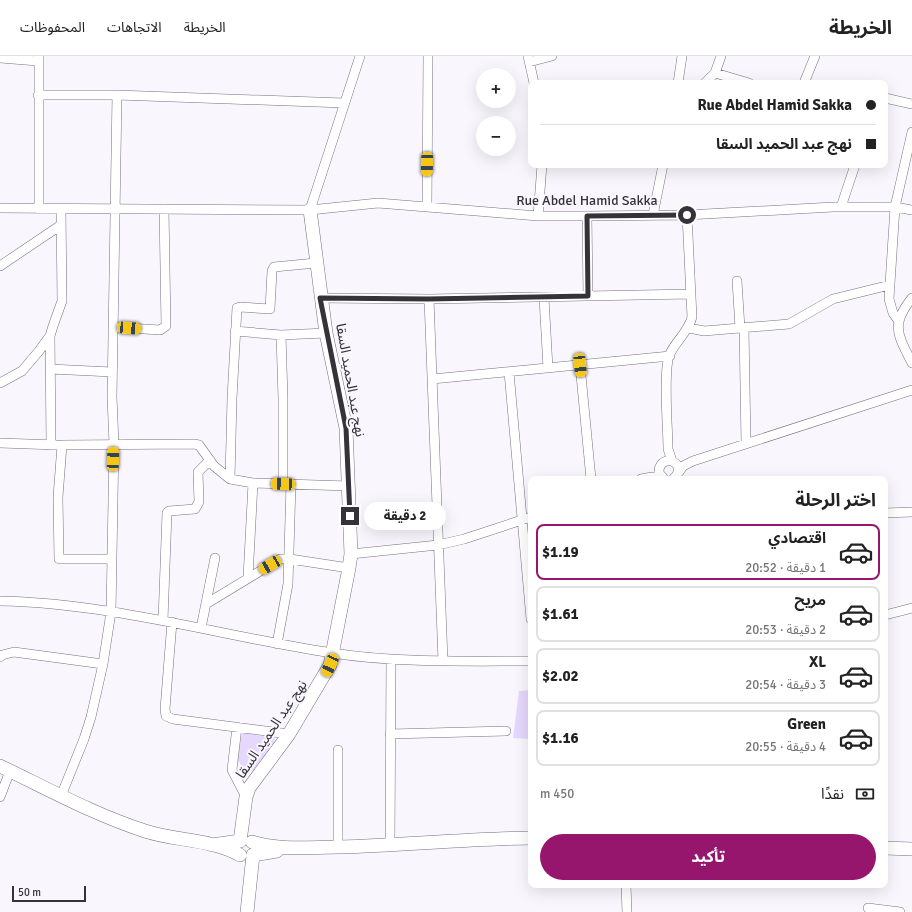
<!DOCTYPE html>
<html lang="ar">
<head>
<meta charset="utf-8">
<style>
  body { margin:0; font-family:Signika,"Noto Sans Arabic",sans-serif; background:#f6f6f6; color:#222; direction:rtl; height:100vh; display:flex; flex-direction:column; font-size:15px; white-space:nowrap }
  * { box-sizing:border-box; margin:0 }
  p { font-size:13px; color:#767676 }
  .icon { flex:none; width:22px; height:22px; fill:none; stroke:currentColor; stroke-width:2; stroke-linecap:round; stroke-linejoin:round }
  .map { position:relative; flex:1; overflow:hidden; direction:ltr }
  .panel { position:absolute; left:528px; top:420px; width:360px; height:412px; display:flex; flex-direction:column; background:#fff; border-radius:8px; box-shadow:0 4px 16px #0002; direction:rtl }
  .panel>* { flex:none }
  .hud { position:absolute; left:528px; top:24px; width:360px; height:88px; border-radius:8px; box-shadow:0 4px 16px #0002; direction:rtl; display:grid; align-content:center; height:88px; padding:0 12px; background:#fff }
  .fabs { position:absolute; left:476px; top:12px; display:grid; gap:8px }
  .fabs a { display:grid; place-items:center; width:40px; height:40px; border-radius:50%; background:#fff; box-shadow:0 4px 16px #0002; font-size:20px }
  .scale { position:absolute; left:12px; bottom:10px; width:74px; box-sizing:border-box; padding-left:4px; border:2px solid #353239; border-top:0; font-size:11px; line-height:14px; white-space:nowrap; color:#353239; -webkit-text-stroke:3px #f9f6fe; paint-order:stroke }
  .end { position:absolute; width:18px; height:18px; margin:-9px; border:5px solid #353239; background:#fff; box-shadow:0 0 0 2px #fff }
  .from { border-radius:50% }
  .bubble { position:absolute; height:28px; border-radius:14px; background:#fff; box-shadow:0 4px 16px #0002; font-size:13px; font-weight:700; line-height:28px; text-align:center; direction:rtl }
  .car { position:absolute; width:12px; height:24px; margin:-12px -6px; border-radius:5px; box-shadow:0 0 3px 1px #0007; background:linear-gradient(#f5c518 24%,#345 0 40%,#f5c518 0 76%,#345 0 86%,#f5c518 0) }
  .hud b { display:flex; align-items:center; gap:14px; height:38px; font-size:15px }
  .hud b+b { border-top:1px solid #e0e0e0 }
  .hud i { width:10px; height:10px; background:#222 }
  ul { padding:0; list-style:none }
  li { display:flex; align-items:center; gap:12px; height:56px; margin:0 8px 6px; padding:0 4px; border:2px solid #e0e0e0; border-radius:8px }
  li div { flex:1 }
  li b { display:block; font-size:15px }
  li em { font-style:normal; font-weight:700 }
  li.active { border-color:#96166e }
  li>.icon { width:36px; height:36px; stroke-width:1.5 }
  h2 { padding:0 12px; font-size:18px; line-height:48px }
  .pay { display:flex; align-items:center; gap:10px; height:44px; padding:0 12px; font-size:15px }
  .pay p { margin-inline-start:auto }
  .cta { display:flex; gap:8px; margin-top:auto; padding:8px 12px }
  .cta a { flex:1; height:46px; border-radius:24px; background:#96166e; color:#fff; font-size:16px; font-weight:700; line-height:46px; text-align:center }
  header { display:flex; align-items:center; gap:24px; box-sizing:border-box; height:56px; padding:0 20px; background:#fff; border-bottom:1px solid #e0e0e0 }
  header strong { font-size:19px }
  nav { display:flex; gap:22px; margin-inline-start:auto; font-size:14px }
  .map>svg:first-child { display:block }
  .green { fill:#e5d7fd }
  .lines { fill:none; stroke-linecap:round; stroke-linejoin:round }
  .street-casing { stroke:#777081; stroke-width:10 }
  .secondary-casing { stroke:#777081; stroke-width:14 }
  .street { stroke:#fff; stroke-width:9 }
  .secondary { stroke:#fff; stroke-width:13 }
  .route { stroke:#353239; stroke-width:5 }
  .labels { text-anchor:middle; stroke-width:4; stroke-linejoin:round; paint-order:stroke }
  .street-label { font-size:14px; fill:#353239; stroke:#f9f6fe }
</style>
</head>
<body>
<header>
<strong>الخريطة</strong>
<nav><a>الخريطة</a><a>الاتجاهات</a><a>المحفوظات</a></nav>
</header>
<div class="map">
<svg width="912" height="856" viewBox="0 0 912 856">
  <rect width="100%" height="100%" fill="#f9f6fe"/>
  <path class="green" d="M531,634V683L513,682L519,635Z
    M242,677L275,682L274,686L254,715L242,710L237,704Z"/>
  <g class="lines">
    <g class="street-casing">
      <path id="street" d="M528,0L534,27
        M0,2L38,5
        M529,6L552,0
        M715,17L749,27
        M678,27L682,0
        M705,27L715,17L721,0
        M804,27L815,0
        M38,39H117L344,47
        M885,42L912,48
        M427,151L428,0
        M841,151L855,109
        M0,152L310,154L378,147L538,160H587L687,159L833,151H895L912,154
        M39,153V0
        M310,154L360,0
        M653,159L663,109
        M538,160L542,109
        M587,160L588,240
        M0,210L61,169
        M737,225L740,272
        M320,242L429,243L691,238
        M544,242L548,312
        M912,242C890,269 898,279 912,307
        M429,243L443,605
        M898,264L893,257L889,243L895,151L912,76
        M113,271L160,274L166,270L164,153
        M689,272L704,275L789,268L833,243L890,229
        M744,272L746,387
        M235,275L281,279L326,277
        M281,279L283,342V428
        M50,280L51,389
        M580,309L591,423
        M50,313L112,316
        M509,316L531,563
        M432,323L670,300
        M0,327L22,315L39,295L50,280L53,270L62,245L61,153
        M0,387L57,389
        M672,405L668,393C668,371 663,319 669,300C675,285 688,277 692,261L687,159
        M679,416L683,410L693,405L912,334
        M230,423L232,342L237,252L240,251L270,253L272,215L274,211L316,207
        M641,423L652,421L663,422
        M664,423L659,417C658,404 673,400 679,412L677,419L673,423
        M885,457L912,456
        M351,498L438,489L464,483L531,461
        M111,503H59L58,441L62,389L194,388L199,389L214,410L230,423L253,427L349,430
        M248,522L253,427
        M0,545C112,547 221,580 332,597C397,607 465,605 531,605
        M206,548L280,503H290L349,512
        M885,559L912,552
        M163,564L167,457L169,455L195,453L199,446L198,416L210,404
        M172,566L165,653L166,660L173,663L289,678
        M201,572L215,502
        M277,588L288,528L291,428
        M0,601L2,599L14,596L103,608
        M237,671L232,714L246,741
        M390,678L506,675
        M61,740L84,683L91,661L103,608L111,556L114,388L112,341L117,39
        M0,741L10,715
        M390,790L391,604
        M338,791V694
        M626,829L627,856
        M868,852L900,856"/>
    </g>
    <g class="secondary-casing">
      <path id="secondary" d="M0,710C48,733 95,759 145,775C175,785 212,783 240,799
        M252,786C281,795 310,791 340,791C404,789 467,783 531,782
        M212,789L240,785L246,741L249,732L289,678L330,609L349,512L351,498L346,372L326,277L310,154
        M885,792L912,793
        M247,856L253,799L277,795"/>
    </g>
    <use href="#street" class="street"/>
    <use href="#secondary" class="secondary"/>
  </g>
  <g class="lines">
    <path class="route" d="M350,460L346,372L320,242L428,243L588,240L587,160L687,159"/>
  </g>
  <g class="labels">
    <g class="street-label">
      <text x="587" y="149">Rue Abdel Hamid Sakka</text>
      <text transform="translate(351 324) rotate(80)" y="5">نهج عبد الحميد السقا</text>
      <text transform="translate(271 673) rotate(-56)" y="5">نهج عبد الحميد السقا</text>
    </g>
  </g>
</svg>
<div class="fabs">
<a>+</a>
<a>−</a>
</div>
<div class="scale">50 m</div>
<i class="end from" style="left:687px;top:159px"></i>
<i class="end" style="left:350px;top:460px"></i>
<div class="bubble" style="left:364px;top:446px;width:82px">2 دقيقة</div>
<i class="car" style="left:427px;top:108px;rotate:181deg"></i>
<i class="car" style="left:129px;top:272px;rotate:94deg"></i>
<i class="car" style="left:580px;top:309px;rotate:174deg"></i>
<i class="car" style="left:113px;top:403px;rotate:2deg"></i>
<i class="car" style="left:283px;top:428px;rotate:272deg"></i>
<i class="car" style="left:270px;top:509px;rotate:240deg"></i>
<i class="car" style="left:330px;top:609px;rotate:205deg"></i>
<div class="hud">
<b><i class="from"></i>Rue Abdel Hamid Sakka</b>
<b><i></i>نهج عبد الحميد السقا</b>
</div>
<section class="panel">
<h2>اختر الرحلة</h2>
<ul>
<li class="active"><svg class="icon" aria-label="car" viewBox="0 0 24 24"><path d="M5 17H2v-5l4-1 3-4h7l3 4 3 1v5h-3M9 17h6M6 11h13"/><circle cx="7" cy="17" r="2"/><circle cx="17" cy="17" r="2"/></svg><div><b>اقتصادي</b><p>1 دقيقة · 20:52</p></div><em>$1.19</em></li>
<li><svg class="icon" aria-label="car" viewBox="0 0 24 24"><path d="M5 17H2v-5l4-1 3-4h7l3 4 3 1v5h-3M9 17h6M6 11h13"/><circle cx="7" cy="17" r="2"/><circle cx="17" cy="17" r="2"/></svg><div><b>مريح</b><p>2 دقيقة · 20:53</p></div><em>$1.61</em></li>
<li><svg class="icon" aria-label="car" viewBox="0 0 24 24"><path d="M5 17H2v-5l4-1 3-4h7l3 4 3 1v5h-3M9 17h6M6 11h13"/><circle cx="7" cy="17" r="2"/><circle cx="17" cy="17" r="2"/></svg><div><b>XL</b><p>3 دقيقة · 20:54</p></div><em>$2.02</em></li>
<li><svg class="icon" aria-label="car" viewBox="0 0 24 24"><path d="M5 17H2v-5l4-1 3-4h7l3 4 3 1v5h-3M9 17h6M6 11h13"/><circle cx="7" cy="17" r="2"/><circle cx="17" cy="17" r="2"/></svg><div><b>Green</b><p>4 دقيقة · 20:55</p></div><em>$1.16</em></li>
</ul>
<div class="pay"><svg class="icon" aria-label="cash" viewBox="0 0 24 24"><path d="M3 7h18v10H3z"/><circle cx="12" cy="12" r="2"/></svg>نقدًا<p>450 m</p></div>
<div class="cta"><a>تأكيد</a></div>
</section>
</div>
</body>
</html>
